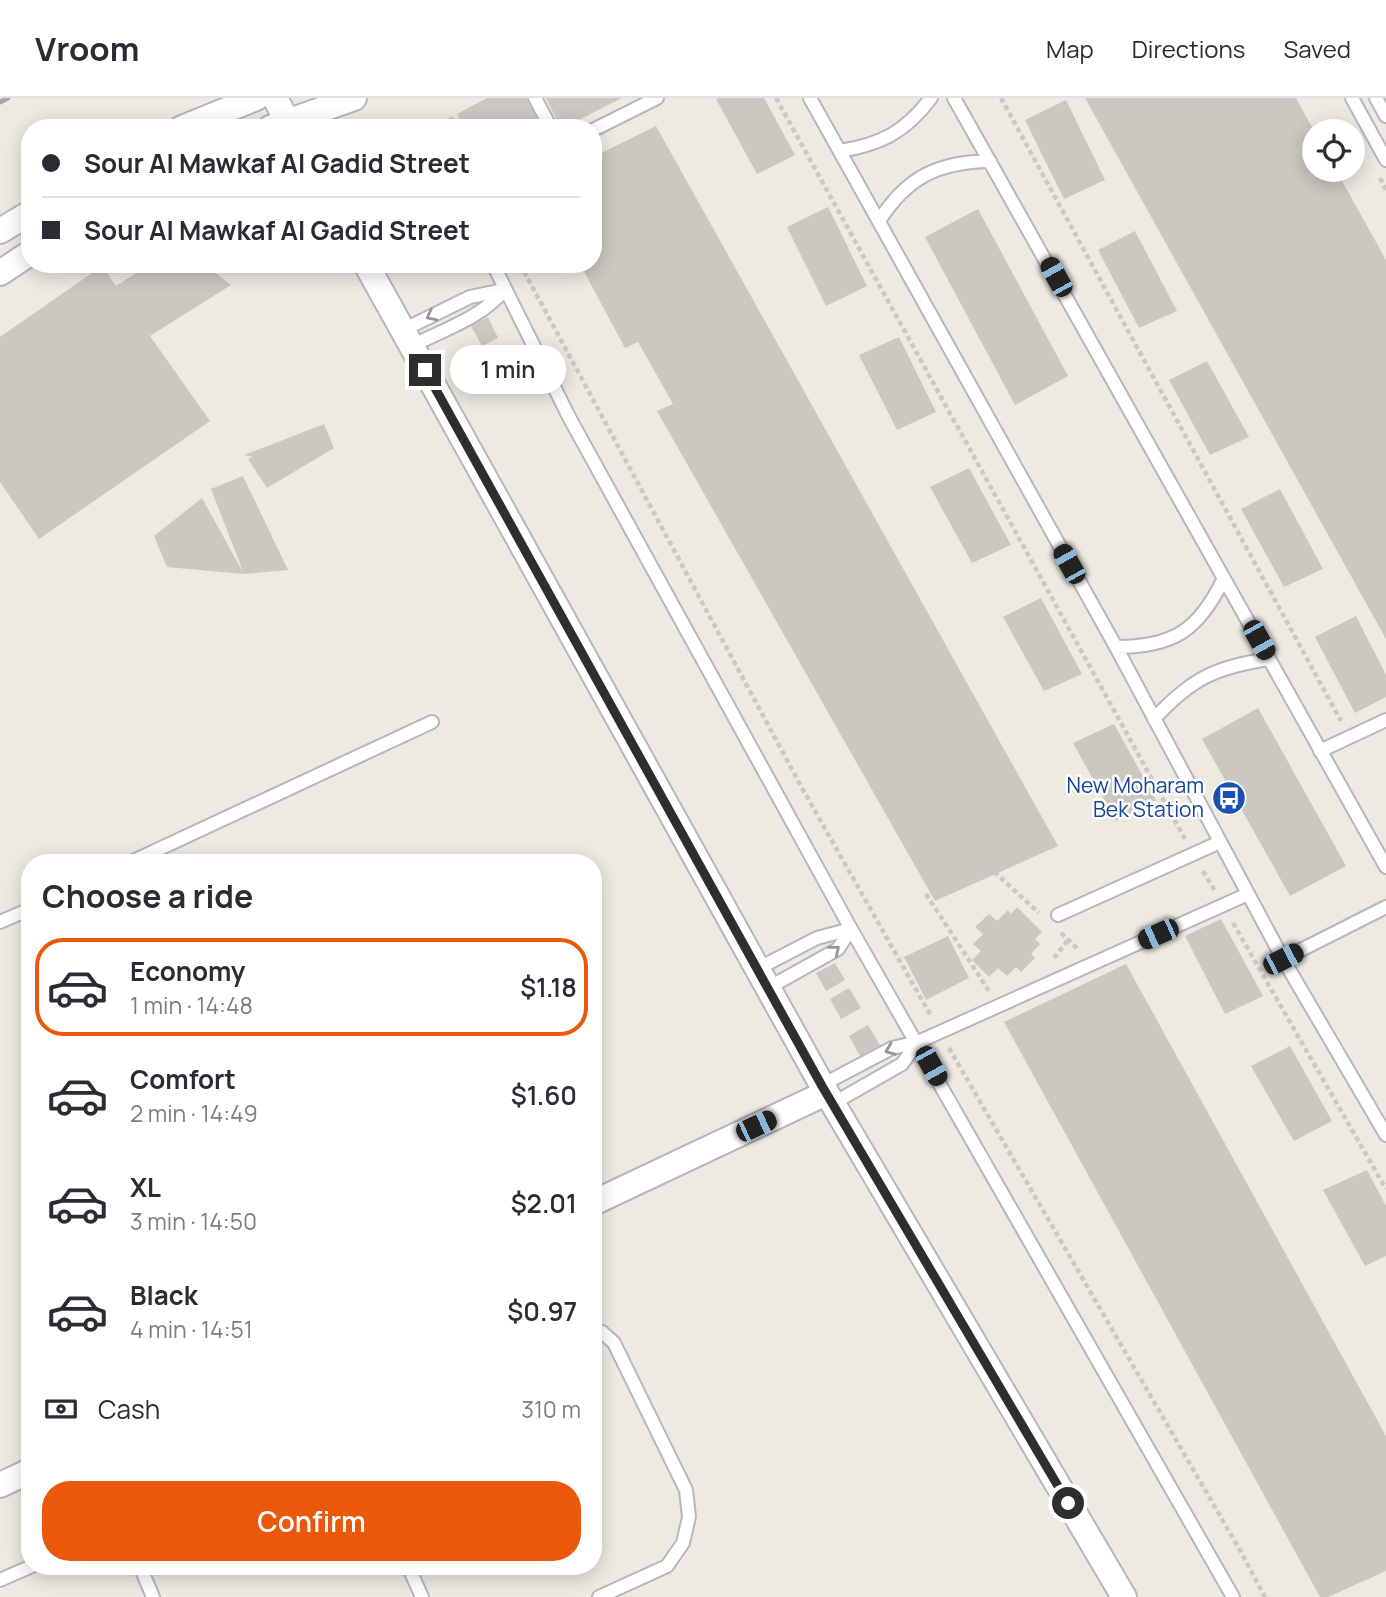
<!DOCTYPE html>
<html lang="en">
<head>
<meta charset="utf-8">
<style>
  body { margin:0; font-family:Manrope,sans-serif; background:#f7f7f7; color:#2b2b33; height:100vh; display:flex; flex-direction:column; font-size:26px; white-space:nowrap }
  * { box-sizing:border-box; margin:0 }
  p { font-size:23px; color:#7c7c81 }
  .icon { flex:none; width:38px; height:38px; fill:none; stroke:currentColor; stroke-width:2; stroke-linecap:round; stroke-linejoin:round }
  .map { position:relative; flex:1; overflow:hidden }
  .sheet { position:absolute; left:21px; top:756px; width:581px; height:721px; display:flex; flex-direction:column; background:#fff; border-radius:28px; box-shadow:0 4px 18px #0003 }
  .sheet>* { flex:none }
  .top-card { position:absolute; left:21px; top:21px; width:581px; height:154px; border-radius:28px; box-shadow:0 4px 18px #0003; display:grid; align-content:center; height:154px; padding:0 21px; background:#fff }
  .fabs { position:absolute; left:1302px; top:21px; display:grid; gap:14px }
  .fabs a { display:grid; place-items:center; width:63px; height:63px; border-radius:50%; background:#fff; box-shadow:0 4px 18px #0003; font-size:35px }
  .end { position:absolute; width:32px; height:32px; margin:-16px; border:9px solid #2e2e2e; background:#fff; box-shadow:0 0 0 4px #fff }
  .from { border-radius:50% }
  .bubble { position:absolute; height:49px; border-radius:24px; background:#fff; box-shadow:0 4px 18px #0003; font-size:23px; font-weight:600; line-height:49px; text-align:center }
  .car { position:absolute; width:21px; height:42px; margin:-21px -10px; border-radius:9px; box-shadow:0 0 5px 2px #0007; background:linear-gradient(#222 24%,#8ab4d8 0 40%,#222 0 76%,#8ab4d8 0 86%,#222 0) }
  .top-card b { display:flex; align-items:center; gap:24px; height:66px; font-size:26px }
  .top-card b+b { border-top:2px solid #e1e1e2 }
  .top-card i { width:18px; height:18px; background:#2b2b33 }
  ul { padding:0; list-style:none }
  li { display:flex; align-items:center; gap:21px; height:98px; margin:0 14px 10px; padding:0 7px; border:4px solid transparent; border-radius:28px }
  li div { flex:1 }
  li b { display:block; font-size:26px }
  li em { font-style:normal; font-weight:600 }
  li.active { border-color:#ea580c }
  li>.icon { width:63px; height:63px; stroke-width:1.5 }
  h2 { padding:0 21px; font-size:32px; line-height:84px }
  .pay { display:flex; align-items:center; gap:18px; height:77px; padding:0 21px; font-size:26px }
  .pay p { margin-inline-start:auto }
  .primary-button { display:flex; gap:14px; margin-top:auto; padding:14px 21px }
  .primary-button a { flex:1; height:80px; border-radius:28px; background:#ea580c; color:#fff; font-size:28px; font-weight:600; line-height:80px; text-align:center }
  header { display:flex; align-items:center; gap:42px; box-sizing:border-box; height:98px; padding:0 35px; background:#fff; border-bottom:2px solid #e1e1e2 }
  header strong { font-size:33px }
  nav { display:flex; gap:38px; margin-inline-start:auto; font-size:24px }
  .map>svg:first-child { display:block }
  .building { fill:#cac8c0 }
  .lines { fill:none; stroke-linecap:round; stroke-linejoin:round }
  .lane-casing { stroke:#b5b6c0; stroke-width:16 }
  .street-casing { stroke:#b5b6c0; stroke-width:28 }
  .path { stroke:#c9c9c9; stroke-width:4.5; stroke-dasharray:5 3.5; stroke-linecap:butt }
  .lane { stroke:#fff; stroke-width:12 }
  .street { stroke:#fff; stroke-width:24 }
  .rail { stroke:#a4a5b7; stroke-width:5 }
  .oneway { stroke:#969696 }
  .route { stroke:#2e2e2e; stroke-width:9 }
  .labels { text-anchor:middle; stroke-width:5; stroke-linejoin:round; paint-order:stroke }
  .transit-label { font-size:21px; fill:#164399; stroke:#fff; text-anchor:end }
</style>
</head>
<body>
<header>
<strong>Vroom</strong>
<nav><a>Map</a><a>Directions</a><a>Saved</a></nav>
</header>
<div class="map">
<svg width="1386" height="1499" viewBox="0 0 1386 1499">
  <rect width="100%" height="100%" fill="#eeeae2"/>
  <path class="building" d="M487,0H526L542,30H465L457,16Z
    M546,0H622L563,30H561Z
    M718,0H764L795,57L757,76L716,1Z
    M1085,0H1296L1314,33V72H1336L1386,162V541Z
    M1066,2L1105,82L1064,101L1025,22Z
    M453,18L458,30H430Z
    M656,28L1058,748L935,803L657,313L673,306L638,244L625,250L580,166H593V59Z
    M828,109L867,188L826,208L787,129Z
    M978,111L1068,278L1015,307L925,139Z
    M1135,133L1177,213L1139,230L1098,152Z
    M150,166H204L231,187L150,238L210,323L39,441L0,384V239L102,168L116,188Z
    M488,219L498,240L482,248L471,228Z
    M899,239L936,314L897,332L859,257Z
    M1207,263L1249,339L1210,357L1169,282Z
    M324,326L334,350L267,390L248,361L253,359L244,357Z
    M969,370L1011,447L972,465L930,389Z
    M243,378L288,472L244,476L211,391Z
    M1280,391L1323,471L1284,489L1241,411Z
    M202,400L244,476L167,469L154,438Z
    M1041,500L1082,576L1044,593L1003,519Z
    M1356,518L1386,577V599L1355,615L1315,539Z
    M1258,610L1346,768L1290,798L1202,641Z
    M1114,626L1156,702L1116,723L1073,645Z
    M1017,809L1042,834L1035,841L1040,846L1031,856L1035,860L1021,874L1016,869L1007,878L998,870L989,879L972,862L981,853L973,846L983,836L975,829L989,816L997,823L1008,812L1011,816Z
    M1221,821L1263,898L1225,916L1185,838Z
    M948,838L969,880L926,902L904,859Z
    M835,865L845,882L826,893L816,875Z
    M1126,866L1386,1338V1473L1328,1499H1320L1004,924Z
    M849,890L861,910L841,921L830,901Z
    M868,927L880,947L860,958L849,938Z
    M1290,948L1332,1023L1294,1043L1251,968Z
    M1367,1072L1386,1108V1158L1365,1168L1323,1092Z"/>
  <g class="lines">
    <g class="lane-casing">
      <path id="lane" d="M535,0L551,30
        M810,0L1116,549L1283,861L1386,1037
        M954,0L1386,769
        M1352,0L1386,62
        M1376,0L1386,18
        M593,32L657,0
        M840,53C882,46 905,34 931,0
        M879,123C907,79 938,64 990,63
        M493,166L569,319L851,831L1233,1499
        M403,232L470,199L504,192
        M412,248C443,232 483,219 504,192
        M1116,549C1174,549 1199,532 1224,480
        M1154,621C1191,581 1215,569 1269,561
        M1320,653L1386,622
        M129,765L432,624
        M1058,817L1220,744
        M0,824L30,811
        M1283,861L1386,809
        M757,871L817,840L851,831
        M768,890L838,851L851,831
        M822,987L892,950L918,944L1248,796
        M832,1006L902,966L918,944
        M593,1231L602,1234L614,1245L686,1392L689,1419L683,1445L667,1468L599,1499
        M140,1468L153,1499
        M408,1468L422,1499
        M0,1482L32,1468"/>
    </g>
    <g class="street-casing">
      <path id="street" d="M275,0L291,30
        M182,30L256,0
        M270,30L354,0
        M0,133L30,115
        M366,166L822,987L1124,1499
        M0,175L30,155
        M593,1105L826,995
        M0,1387L30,1373"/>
    </g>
    <path class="path" d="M776,0L1185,741
      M1001,0L1341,623
      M1380,80L1386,92
      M520,166L802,690L931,918
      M988,768L1039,815
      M1203,773L1215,793
      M926,796L989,893
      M1233,825L1386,1091
      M1061,835L1078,851
      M1054,860L1068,842
      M949,950L1241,1454L1265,1499"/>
    <use href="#lane" class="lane"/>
    <use href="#street" class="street"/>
    <path class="rail" d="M0,4L8,0"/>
  </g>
  <defs><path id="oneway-chevron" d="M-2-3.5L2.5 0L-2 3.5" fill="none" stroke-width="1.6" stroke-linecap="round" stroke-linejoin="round" transform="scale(1.75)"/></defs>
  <g class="oneway">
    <use href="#oneway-chevron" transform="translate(431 218) rotate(153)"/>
    <use href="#oneway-chevron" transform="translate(835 852) rotate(-39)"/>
    <use href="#oneway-chevron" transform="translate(890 952) rotate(159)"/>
  </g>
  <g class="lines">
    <path class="route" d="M425,272L822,988L1068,1405"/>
  </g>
  <defs>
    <g id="bus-disc" transform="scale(1.75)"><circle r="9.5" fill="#1a4fb4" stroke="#fff"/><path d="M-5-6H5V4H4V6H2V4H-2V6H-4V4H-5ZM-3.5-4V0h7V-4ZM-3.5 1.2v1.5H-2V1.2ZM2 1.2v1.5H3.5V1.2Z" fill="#fff"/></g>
  </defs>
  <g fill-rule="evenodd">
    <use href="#bus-disc" x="1229" y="700"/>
  </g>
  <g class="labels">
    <g class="transit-label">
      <text x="1204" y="695">New Moharam<tspan x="1204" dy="24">Bek Station</tspan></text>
    </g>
  </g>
</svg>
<div class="fabs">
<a><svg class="icon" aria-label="locate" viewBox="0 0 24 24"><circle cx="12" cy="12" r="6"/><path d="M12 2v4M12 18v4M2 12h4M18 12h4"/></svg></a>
</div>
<i class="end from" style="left:1068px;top:1405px"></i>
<i class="end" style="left:425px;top:272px"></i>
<div class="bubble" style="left:450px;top:247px;width:116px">1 min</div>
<i class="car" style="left:1056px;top:179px;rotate:331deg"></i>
<i class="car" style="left:1069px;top:466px;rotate:331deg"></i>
<i class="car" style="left:1259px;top:542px;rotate:151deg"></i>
<i class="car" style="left:1158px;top:836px;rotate:246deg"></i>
<i class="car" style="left:1283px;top:861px;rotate:63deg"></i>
<i class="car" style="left:931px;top:968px;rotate:151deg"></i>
<i class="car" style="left:756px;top:1028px;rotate:65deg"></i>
<div class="top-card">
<b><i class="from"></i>Sour Al Mawkaf Al Gadid Street</b>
<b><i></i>Sour Al Mawkaf Al Gadid Street</b>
</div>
<section class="sheet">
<h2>Choose a ride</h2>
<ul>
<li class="active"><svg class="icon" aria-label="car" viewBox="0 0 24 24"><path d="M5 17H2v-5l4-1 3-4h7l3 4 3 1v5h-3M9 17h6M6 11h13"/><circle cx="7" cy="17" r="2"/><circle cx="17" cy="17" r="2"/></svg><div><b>Economy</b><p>1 min · 14:48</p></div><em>$1.18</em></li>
<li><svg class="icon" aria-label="car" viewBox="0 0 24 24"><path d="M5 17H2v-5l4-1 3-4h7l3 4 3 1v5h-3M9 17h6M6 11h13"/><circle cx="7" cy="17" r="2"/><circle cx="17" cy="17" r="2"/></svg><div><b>Comfort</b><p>2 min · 14:49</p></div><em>$1.60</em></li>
<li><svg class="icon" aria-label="car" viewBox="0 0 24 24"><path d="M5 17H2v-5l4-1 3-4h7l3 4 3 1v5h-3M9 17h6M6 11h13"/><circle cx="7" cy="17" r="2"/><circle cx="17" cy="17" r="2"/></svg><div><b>XL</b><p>3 min · 14:50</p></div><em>$2.01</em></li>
<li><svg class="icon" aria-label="car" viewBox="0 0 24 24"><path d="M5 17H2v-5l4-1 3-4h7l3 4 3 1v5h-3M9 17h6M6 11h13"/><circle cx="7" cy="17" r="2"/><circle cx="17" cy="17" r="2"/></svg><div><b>Black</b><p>4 min · 14:51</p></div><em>$0.97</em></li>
</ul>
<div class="pay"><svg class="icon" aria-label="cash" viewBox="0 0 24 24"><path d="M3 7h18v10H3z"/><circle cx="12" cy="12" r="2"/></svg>Cash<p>310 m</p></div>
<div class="primary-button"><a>Confirm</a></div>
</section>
</div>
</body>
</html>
